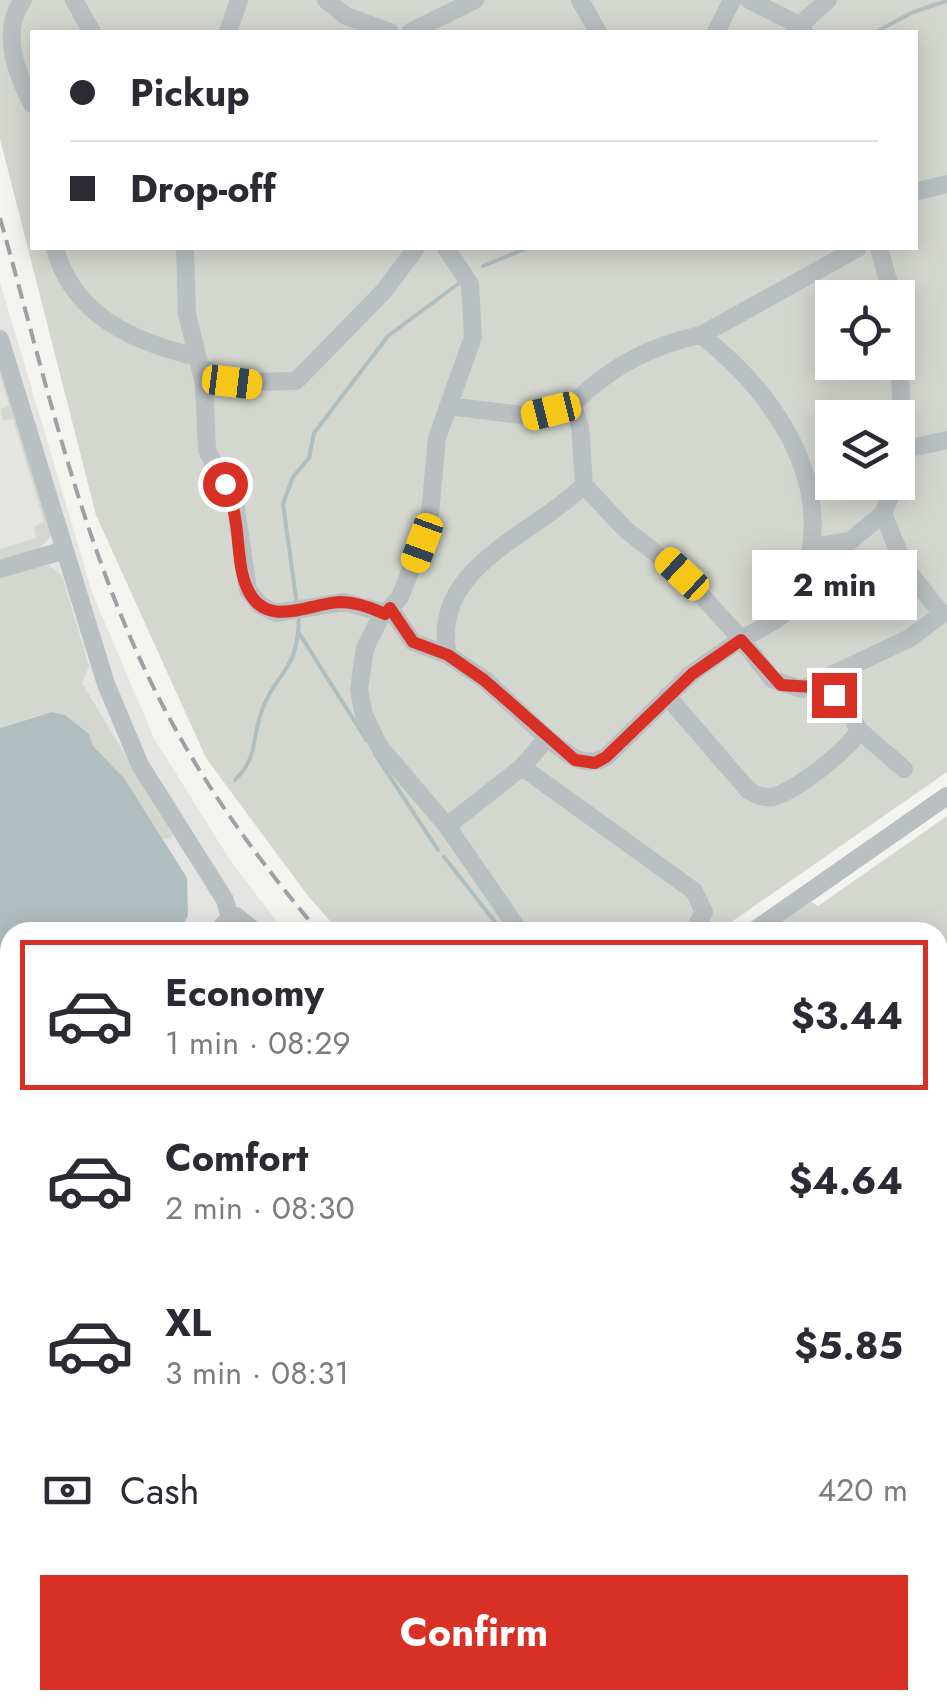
<!DOCTYPE html>
<html lang="en">
<head>
<meta charset="utf-8">
<style>
  body { margin:0; font-family:Jost,sans-serif; background:#f2f2f3; color:#2b2b33; height:100vh; display:flex; flex-direction:column; font-size:38px; white-space:nowrap }
  * { box-sizing:border-box; margin:0 }
  p { font-size:32px; color:#7c7c81 }
  .icon { flex:none; width:55px; height:55px; fill:none; stroke:currentColor; stroke-width:2; stroke-linecap:round; stroke-linejoin:round }
  .map { position:relative; flex:1; overflow:hidden }
  .sheet { position:absolute; left:0px; top:922px; width:948px; height:788px; display:flex; flex-direction:column; background:#fff; border-radius:30px 30px 0 0; box-shadow:0 5px 25px #0003 }
  .sheet>* { flex:none }
  .banner { position:absolute; left:30px; top:30px; width:888px; height:220px; border-radius:0px; box-shadow:0 5px 25px #0003; display:grid; align-content:center; height:220px; padding:0 40px; background:#fff }
  .tools { position:absolute; left:815px; top:280px; display:grid; gap:20px }
  .tools a { display:grid; place-items:center; width:100px; height:100px; border-radius:0px; background:#fff; box-shadow:0 5px 25px #0003; font-size:50px }
  .end { position:absolute; width:45px; height:45px; margin:-22px; border:12px solid #d93025; background:#fff; box-shadow:0 0 0 5px #fff }
  .from { border-radius:50% }
  .bubble { position:absolute; height:70px; border-radius:0px; background:#fff; box-shadow:0 5px 25px #0003; font-size:32px; font-weight:700; line-height:70px; text-align:center }
  .car { position:absolute; width:30px; height:60px; margin:-30px -15px; border-radius:12px; box-shadow:0 0 8px 2px #0007; background:linear-gradient(#f5c518 24%,#345 0 40%,#f5c518 0 76%,#345 0 86%,#f5c518 0) }
  .banner b { display:flex; align-items:center; gap:35px; height:95px; font-size:38px }
  .banner b+b { border-top:2px solid #e1e1e2 }
  .banner i { width:25px; height:25px; background:#2b2b33 }
  ul { padding:18px 0 0; list-style:none }
  li { display:flex; align-items:center; gap:30px; height:150px; margin:0 20px 15px; padding:0 20px; border:5px solid transparent; border-radius:0px }
  li div { flex:1 }
  li b { display:block; font-size:38px }
  li em { font-style:normal; font-weight:700 }
  li.current { border-color:#d93025 }
  li>.icon { width:90px; height:90px; stroke-width:1.5 }
  .pay { display:flex; align-items:center; gap:25px; height:110px; padding:0 40px; font-size:38px }
  .pay p { margin-inline-start:auto }
  .cta { display:flex; gap:20px; margin-top:auto; padding:20px 40px }
  .cta a { flex:1; height:115px; border-radius:0px; background:#d93025; color:#fff; font-size:40px; font-weight:700; line-height:115px; text-align:center }
  .map>svg:first-child { display:block }
  .built { fill:#e4e4e3 }
  .green { fill:#d4d7cf; fill-rule:evenodd }
  .water { fill:#b1bec0 }
  .lines { fill:none; stroke-linecap:round; stroke-linejoin:round }
  .stream { stroke:#b1bec0; stroke-width:4 }
  .path { stroke:#b4b8b9; stroke-width:2.5; stroke-dasharray:5 5; stroke-linecap:butt }
  .minor { stroke:#babfc1; stroke-width:18 }
  .rail { stroke:#9ba2a5; stroke-width:4; stroke-dasharray:15 8; stroke-linecap:butt }
  .route { stroke:#d93025; stroke-width:12 }
</style>
</head>
<body>
<div class="map">
<svg width="947" height="1708" viewBox="0 0 947 1708">
  <rect width="100%" height="100%" fill="#f3f3f0"/>
  <path class="built" d="M0,282L93,595L154,738L230,860L285,932H10V1700H58L46,1708H0Z"/>
  <path class="green" d="M0,0H947V772L717,932H340L308,896L206,758L96,515L0,139ZM32,32H915V248H32ZM832,298H898V362H832ZM832,418H898V482H832Z
    M0,349L52,535L39,549L0,565V549L36,538L34,527L44,522L13,419L3,421L1,409L9,406L0,377Z
    M49,565L62,576L89,666L82,683L173,835L169,839L160,838L124,778L93,746L89,734L39,715L0,728V574Z
    M947,816V1629L938,1618V932H768L811,902L818,906Z
    M58,1700H921L928,1708H46Z"/>
  <path class="water" d="M52,712L65,715L89,734L93,746L124,778L187,878L188,915L180,932H10V1020L0,1015V728Z"/>
  <g class="lines">
    <path class="stream" d="M876,32L913,12L947,1
      M483,266L527,248
      M297,605L283,504L293,477L309,458L314,433L388,336L462,281
      M299,633L367,741
      M375,754L438,850
      M235,780C257,758 252,743 260,716C274,671 299,675 299,615
      M444,857L503,932"/>
    <path class="path" d="M0,1272L10,1265"/>
    <path class="minor" d="M23,0C0,31 16,72 32,104
      M74,0L92,32
      M326,0L346,16L390,32
      M580,0L598,32
      M749,0L801,26L804,32
      M794,30L828,0
      M228,32L239,0
      M410,32L475,0
      M716,32L732,0
      M915,192L947,184
      M55,248C73,316 134,342 197,357
      M185,248L187,314L204,384L207,450L236,508L248,590L260,605L276,613L344,602L385,613
      M446,248L470,284L473,337L437,438L429,524L400,597L379,620L365,648L359,690L364,715L379,746L447,826L520,932
      M879,248L893,298
      M898,327L902,420L898,476
      M701,335C651,345 608,368 572,405L580,426L584,485L625,529L682,574L741,639C758,630 780,620 793,605C804,591 807,571 810,554C826,466 767,387 701,335L858,248
      M0,339L106,684L140,765L225,900L230,918L216,932
      M202,368L232,382L296,381L384,291L416,248
      M448,406L530,416L572,405
      M901,450L947,440
      M883,514L896,482
      M0,569L65,550
      M390,608L413,642L448,655L485,680L547,738
      M448,655C429,567 533,536 584,485
      M812,687L843,702L859,730L904,769
      M667,696L749,791C757,795 763,798 772,797C792,794 851,748 859,730
      M522,767L694,891L704,912L693,932
      M447,826L522,767L547,738C567,753 582,770 606,757L691,674L741,639L773,680L802,689L910,638L942,614L906,569L883,514L850,541L812,547
      M230,918L236,916L256,932
      M752,932L947,796
      M0,1085L4,1083L10,1104
      M0,1163L10,1156
      M0,1223L7,1242L0,1247
      M0,1361L10,1354
      M0,1407L10,1400
      M0,1440L10,1454
      M0,1507L10,1500
      M0,1555L10,1547
      M0,1603L10,1595
      M0,1664L10,1658"/>
    <path class="rail" d="M0,218C48,387 86,566 171,721C212,797 264,867 319,932
      M938,1665L947,1677"/>
  </g>
  <g class="lines">
    <path class="route" d="M225,484C243,523 234,562 248,590C267,630 309,603 340,602C356,602 370,607 385,614L390,608L413,642L448,655L484,680L575,760L595,763L606,757L692,674L741,640L781,685L812,687L834,695"/>
  </g>
</svg>
<div class="tools">
<a><svg class="icon" aria-label="locate" viewBox="0 0 24 24"><circle cx="12" cy="12" r="6"/><path d="M12 2v4M12 18v4M2 12h4M18 12h4"/></svg></a>
<a><svg class="icon" aria-label="layers" viewBox="0 0 24 24"><path d="M12 4l9 5-9 5-9-5zM3 14l9 5 9-5"/></svg></a>
</div>
<i class="end from" style="left:225px;top:484px"></i>
<i class="end" style="left:834px;top:695px"></i>
<div class="bubble" style="left:752px;top:550px;width:165px">2 min</div>
<i class="car" style="left:232px;top:382px;rotate:97deg"></i>
<i class="car" style="left:551px;top:411px;rotate:256deg"></i>
<i class="car" style="left:422px;top:543px;rotate:200deg"></i>
<i class="car" style="left:682px;top:574px;rotate:313deg"></i>
<div class="banner">
<b><i class="from"></i>Pickup</b>
<b><i></i>Drop-off</b>
</div>
<section class="sheet">
<ul>
<li class="current"><svg class="icon" aria-label="car" viewBox="0 0 24 24"><path d="M5 17H2v-5l4-1 3-4h7l3 4 3 1v5h-3M9 17h6M6 11h13"/><circle cx="7" cy="17" r="2"/><circle cx="17" cy="17" r="2"/></svg><div><b>Economy</b><p>1 min · 08:29</p></div><em>$3.44</em></li>
<li><svg class="icon" aria-label="car" viewBox="0 0 24 24"><path d="M5 17H2v-5l4-1 3-4h7l3 4 3 1v5h-3M9 17h6M6 11h13"/><circle cx="7" cy="17" r="2"/><circle cx="17" cy="17" r="2"/></svg><div><b>Comfort</b><p>2 min · 08:30</p></div><em>$4.64</em></li>
<li><svg class="icon" aria-label="car" viewBox="0 0 24 24"><path d="M5 17H2v-5l4-1 3-4h7l3 4 3 1v5h-3M9 17h6M6 11h13"/><circle cx="7" cy="17" r="2"/><circle cx="17" cy="17" r="2"/></svg><div><b>XL</b><p>3 min · 08:31</p></div><em>$5.85</em></li>
</ul>
<div class="pay"><svg class="icon" aria-label="cash" viewBox="0 0 24 24"><path d="M3 7h18v10H3z"/><circle cx="12" cy="12" r="2"/></svg>Cash<p>420 m</p></div>
<div class="cta"><a>Confirm</a></div>
</section>
</div>
</body>
</html>
